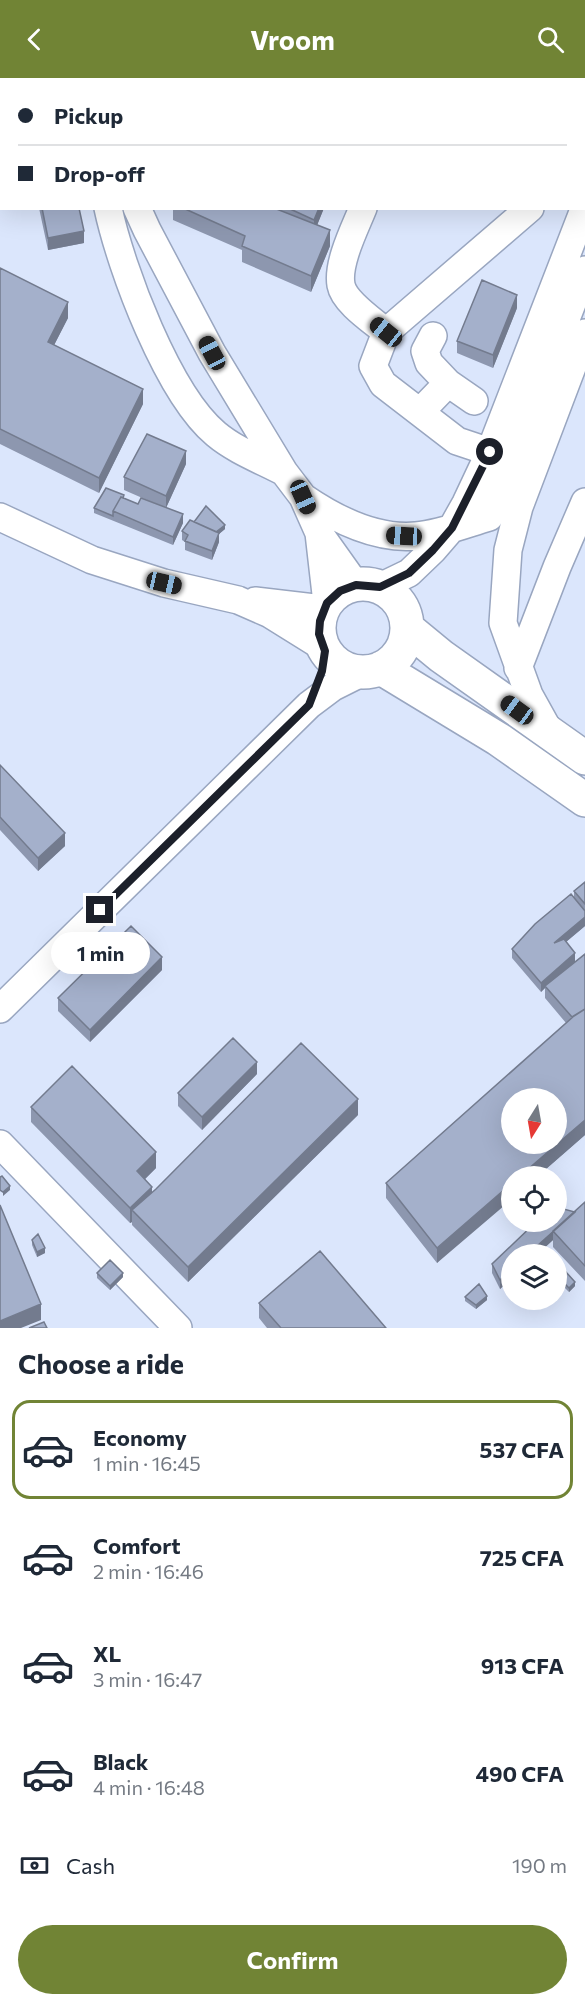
<!DOCTYPE html>
<html lang="en">
<head>
<meta charset="utf-8">
<style>
  body { margin:0; font-family:Commissioner,sans-serif; background:#f2f2f3; color:#1f2937; height:100vh; display:flex; flex-direction:column; font-size:22px; white-space:nowrap }
  * { box-sizing:border-box; margin:0 }
  p { font-size:20px; color:#747a83 }
  .icon { flex:none; width:33px; height:33px; fill:none; stroke:currentColor; stroke-width:2; stroke-linecap:round; stroke-linejoin:round }
  .map { position:relative; height:1250px; overflow:hidden }
  .panel { display:flex; flex-direction:column; background:#fff; flex:1 }
  .panel>* { flex:none }
  .banner { position:absolute; left:0px; top:0px; width:585px; height:132px; box-shadow:0 6px 24px #0002; display:grid; align-content:center; height:132px; padding:0 18px; background:#fff }
  .needle { width:39px; rotate:191deg }
  .buttons { position:absolute; left:501px; top:1010px; display:grid; gap:12px }
  .buttons a { display:grid; place-items:center; width:66px; height:66px; border-radius:50%; background:#fff; box-shadow:0 6px 24px #0002; font-size:30px }
  .end { position:absolute; width:27px; height:27px; margin:-14px; border:8px solid #1c202a; background:#fff; box-shadow:0 0 0 3px #fff }
  .from { border-radius:50% }
  .bubble { position:absolute; height:42px; border-radius:21px; background:#fff; box-shadow:0 6px 24px #0002; font-size:20px; font-weight:700; line-height:42px; text-align:center }
  .car { position:absolute; width:18px; height:36px; margin:-18px -9px; border-radius:8px; box-shadow:0 0 4px 2px #0007; background:linear-gradient(#222 24%,#8ab4d8 0 40%,#222 0 76%,#8ab4d8 0 86%,#222 0) }
  .banner b { display:flex; align-items:center; gap:21px; height:57px; font-size:22px }
  .banner b+b { border-top:2px solid #e0e1e3 }
  .banner i { width:15px; height:15px; background:#1f2937 }
  ul { padding:0; list-style:none }
  li { display:flex; align-items:center; gap:18px; height:99px; margin:0 12px 9px; padding:0 6px; border:3px solid transparent; border-radius:18px }
  li div { flex:1 }
  li b { display:block; font-size:22px }
  li em { font-style:normal; font-weight:700 }
  li.on { border-color:#718435 }
  li>.icon { width:54px; height:54px; stroke-width:1.5 }
  h2 { padding:0 18px; font-size:27px; line-height:72px }
  .pay { display:flex; align-items:center; gap:15px; height:66px; padding:0 18px; font-size:22px }
  .pay p { margin-inline-start:auto }
  .cta { display:flex; gap:12px; margin-top:auto; padding:12px 18px }
  .cta a { flex:1; height:69px; border-radius:36px; background:#718435; color:#fff; font-size:24px; font-weight:700; line-height:69px; text-align:center }
  header { display:flex; justify-content:space-between; align-items:center; height:78px; padding:0 18px; background:#718435; color:#fff; font-size:27px; font-weight:700 }
  .map>svg:first-child { display:block }
  .lines { fill:none; stroke-linecap:round; stroke-linejoin:round }
  .minor-casing { stroke:#99a6c0; stroke-width:30 }
  .highway-casing { stroke:#99a6c0; stroke-width:36 }
  .minor { stroke:#fff; stroke-width:27 }
  .highway { stroke:#fff; stroke-width:33 }
  .wall { fill:#8d97af }
  .shaded-wall { fill:#737b8e }
  .building { fill:#a4b0cb; stroke:#737b8e; stroke-width:1.5; fill-rule:evenodd }
  .route { stroke:#1c202a; stroke-width:8 }
</style>
</head>
<body>
<header><svg class="icon" aria-label="back" viewBox="0 0 24 24"><path d="M15 5l-7 7 7 7"/></svg>Vroom<svg class="icon" aria-label="search" viewBox="0 0 24 24"><circle cx="10" cy="10" r="6"/><path d="M15 15l6 6"/></svg></header>
<div class="map">
<svg width="585" height="1250" viewBox="0 0 585 1250">
  <rect width="100%" height="100%" fill="#dbe6fc"/>
  <g class="lines">
    <g class="minor-casing">
      <path id="minor" d="M87,0V2
        M403,0L405,2
        M584,16L585,18
        M108,130C121,191 168,316 216,356C235,372 261,382 284,394
        M137,130L147,152L212,275L284,394L303,419L319,455
        M363,130C355,150 337,185 341,207C344,224 373,243 386,254L373,288L383,306L457,363L490,374
        M386,254L530,130
        M448,305L474,323
        M420,334L448,305L429,285L425,273L433,258
        M303,419C335,441 375,462 416,458C440,456 465,446 489,439L585,192
        M0,439L92,482L164,505L238,522L270,536L323,569
        M380,509L409,495L433,472L452,450L466,425L490,374L585,129
        M255,523L323,531
        M327,525L319,455L356,507
        M518,590L557,489L585,424
        M549,653L529,617L503,545L508,472L519,429L585,255
        M0,931L309,627L333,609L363,594
        M0,1066L178,1250"/>
    </g>
    <g class="highway-casing">
      <path id="highway" d="M319 550a44 44 0 1 1 88 0a44 44 0 1 1-88 0Z
        M407,550L441,578L585,680
        M381,590L498,661L585,722"/>
    </g>
    <use href="#minor" class="minor"/>
    <use href="#highway" class="highway"/>
  </g>
  <path class="wall" d="M166,0H349L352,2H229Z
    M39,130H79L84,165L48,172Z
    M173,130H324L317,147L330,168L311,214L242,184V172L173,142Z
    M0,190L68,240L54,267L143,326L99,415L0,366Z
    M517,230L493,290L457,275V263Z
    M186,386L166,430L183,445L173,467L94,435V430L124,420L138,426L163,429L124,412V399Z
    M194,444L225,451L219,456V464L212,482L185,472V464L182,462V453Z
    M0,687L65,768L38,793L0,752Z
    M585,804V848L566,864L575,884L567,890L585,876V1057L538,1098H512L437,1185L386,1120V1105L566,945L545,920V910L541,914L512,880V871L574,820V813Z
    M162,892L90,964L58,933V920Z
    M257,996L202,1052L178,1028V1015Z
    M31,1029L156,1090L145,1101L152,1115L358,1037L188,1204L132,1147V1144L130,1145L31,1044Z
    M585,1124V1203L553,1169V1162L544,1170L550,1176H512V1200L500,1211L492,1195V1186L575,1134Z
    M32,1162L45,1175L37,1179L32,1167Z
    M556,1183L575,1208L569,1214L556,1201Z
    M97,1195L123,1199L110,1212L97,1200Z
    M465,1219L487,1222L476,1231L465,1223Z
    M259,1225L386,1250H267L259,1240Z"/>
  <path class="shaded-wall" d="M319,130H324L314,155V142Z
    M330,152V168L311,214V198Z
    M84,153V165L48,172V160Z
    M517,217V230L493,290V277Z
    M68,224V240L48,279V264Z
    M143,311V326L99,415V400Z
    M186,373V386L166,430V418Z
    M183,436V445L173,467V459Z
    M225,447V451L219,456V464L212,482V456Z
    M65,755V768L38,793V780Z
    M585,839V848L554,874V865Z
    M575,875V884L546,909L545,908V910L541,914V905Z
    M162,879V892L90,964V952Z
    M257,984V996L202,1052V1039Z
    M358,1021V1037L188,1204V1189Z
    M585,1042V1057L538,1098H520Z
    M156,1074V1090L137,1109V1093Z
    M512,1105V1121L437,1185V1170Z
    M10,1108V1112L3,1118V1114Z
    M152,1109V1124L132,1132V1144L130,1145V1130Z
    M553,1154V1162L538,1176L535,1174V1176H528Z
    M45,1170V1175L37,1179V1174Z
    M512,1191V1200L500,1211V1202Z
    M123,1195V1199L110,1212V1208Z
    M575,1204V1208L569,1214V1210Z
    M487,1218V1222L476,1231V1227Z
    M41,1226V1242L21,1250H0V1243Z"/>
  <path class="building" d="M166,0H222V2H166Z
    M254,0H275L274,2H257Z
    M275,0H349L352,2H278Z
    M42,130H79L84,153L48,160Z
    M183,130H274L330,152L311,198L242,168L245,158Z
    M288,130H319L314,142Z
    M0,190L68,224L48,264L143,311L99,400L0,351Z
    M482,202L517,217L493,277L457,263Z
    M147,356L186,373L166,418L124,399Z
    M106,410L124,417L123,420L121,419L113,433V438L94,430Z
    M121,419L138,426L141,420L183,436L173,459L113,433Z
    M206,428L225,447L216,454L194,444Z
    M190,442L219,455L212,473L185,463L188,457L182,453Z
    M0,687L65,755L38,780L0,739Z
    M585,804V826L574,813Z
    M571,816L585,833V839L554,865L564,861L575,875L541,905L512,871L535,846Z
    M131,848L162,879L90,952L58,920Z
    M585,876V931L572,939L545,908Z
    M585,931V1042L520,1098H512V1105L437,1170L386,1105L574,938ZM512,1020H556V1065H512Z
    M233,960L257,984L202,1039L178,1015Z
    M301,965L358,1021L188,1189L132,1132L156,1111Z
    M72,988L156,1074L137,1093L152,1109L130,1130L31,1029Z
    M2,1098L10,1108L3,1114L0,1112V1099Z
    M585,1124V1188L553,1153Z
    M0,1127L41,1226L0,1243Z
    M556,1129L575,1134L528,1176H512V1191L500,1202L492,1186L537,1143H556Z
    M38,1156L45,1170L37,1174L32,1162Z
    M542,1168L550,1176H537L535,1174Z
    M320,1173L386,1250H281L259,1225Z
    M110,1182L123,1195L110,1208L97,1195Z
    M556,1183L575,1204L569,1210L556,1197Z
    M479,1206L487,1218L476,1227L465,1219Z
    M44,1244L47,1250H29Z"/>
  <g class="lines">
    <path class="route" d="M100,832L309,627L322,593L325,573L319,556L320,543L327,525L340,513L356,507L380,509L409,495L433,472L452,450L490,374"/>
  </g>
</svg>
<div class="buttons">
<a><svg class="needle" viewBox="-14 -14 28 28"><path d="M0-13l5 13h-10z" fill="#e53935"/><path d="M0 13l5-13h-10z" fill="#747a83"/></svg></a>
<a><svg class="icon" aria-label="locate" viewBox="0 0 24 24"><circle cx="12" cy="12" r="6"/><path d="M12 2v4M12 18v4M2 12h4M18 12h4"/></svg></a>
<a><svg class="icon" aria-label="layers" viewBox="0 0 24 24"><path d="M12 4l9 5-9 5-9-5zM3 14l9 5 9-5"/></svg></a>
</div>
<i class="end from" style="left:490px;top:374px"></i>
<i class="end" style="left:100px;top:832px"></i>
<div class="bubble" style="left:51px;top:854px;width:99px">1 min</div>
<i class="car" style="left:386px;top:254px;rotate:309deg"></i>
<i class="car" style="left:212px;top:275px;rotate:332deg"></i>
<i class="car" style="left:303px;top:419px;rotate:156deg"></i>
<i class="car" style="left:404px;top:458px;rotate:273deg"></i>
<i class="car" style="left:164px;top:505px;rotate:103deg"></i>
<i class="car" style="left:517px;top:632px;rotate:306deg"></i>
<div class="banner">
<b><i class="from"></i>Pickup</b>
<b><i></i>Drop-off</b>
</div>
</div>
<section class="panel">
<h2>Choose a ride</h2>
<ul>
<li class="on"><svg class="icon" aria-label="car" viewBox="0 0 24 24"><path d="M5 17H2v-5l4-1 3-4h7l3 4 3 1v5h-3M9 17h6M6 11h13"/><circle cx="7" cy="17" r="2"/><circle cx="17" cy="17" r="2"/></svg><div><b>Economy</b><p>1 min · 16:45</p></div><em>537 CFA</em></li>
<li><svg class="icon" aria-label="car" viewBox="0 0 24 24"><path d="M5 17H2v-5l4-1 3-4h7l3 4 3 1v5h-3M9 17h6M6 11h13"/><circle cx="7" cy="17" r="2"/><circle cx="17" cy="17" r="2"/></svg><div><b>Comfort</b><p>2 min · 16:46</p></div><em>725 CFA</em></li>
<li><svg class="icon" aria-label="car" viewBox="0 0 24 24"><path d="M5 17H2v-5l4-1 3-4h7l3 4 3 1v5h-3M9 17h6M6 11h13"/><circle cx="7" cy="17" r="2"/><circle cx="17" cy="17" r="2"/></svg><div><b>XL</b><p>3 min · 16:47</p></div><em>913 CFA</em></li>
<li><svg class="icon" aria-label="car" viewBox="0 0 24 24"><path d="M5 17H2v-5l4-1 3-4h7l3 4 3 1v5h-3M9 17h6M6 11h13"/><circle cx="7" cy="17" r="2"/><circle cx="17" cy="17" r="2"/></svg><div><b>Black</b><p>4 min · 16:48</p></div><em>490 CFA</em></li>
</ul>
<div class="pay"><svg class="icon" aria-label="cash" viewBox="0 0 24 24"><path d="M3 7h18v10H3z"/><circle cx="12" cy="12" r="2"/></svg>Cash<p>190 m</p></div>
<div class="cta"><a>Confirm</a></div>
</section>
</body>
</html>
